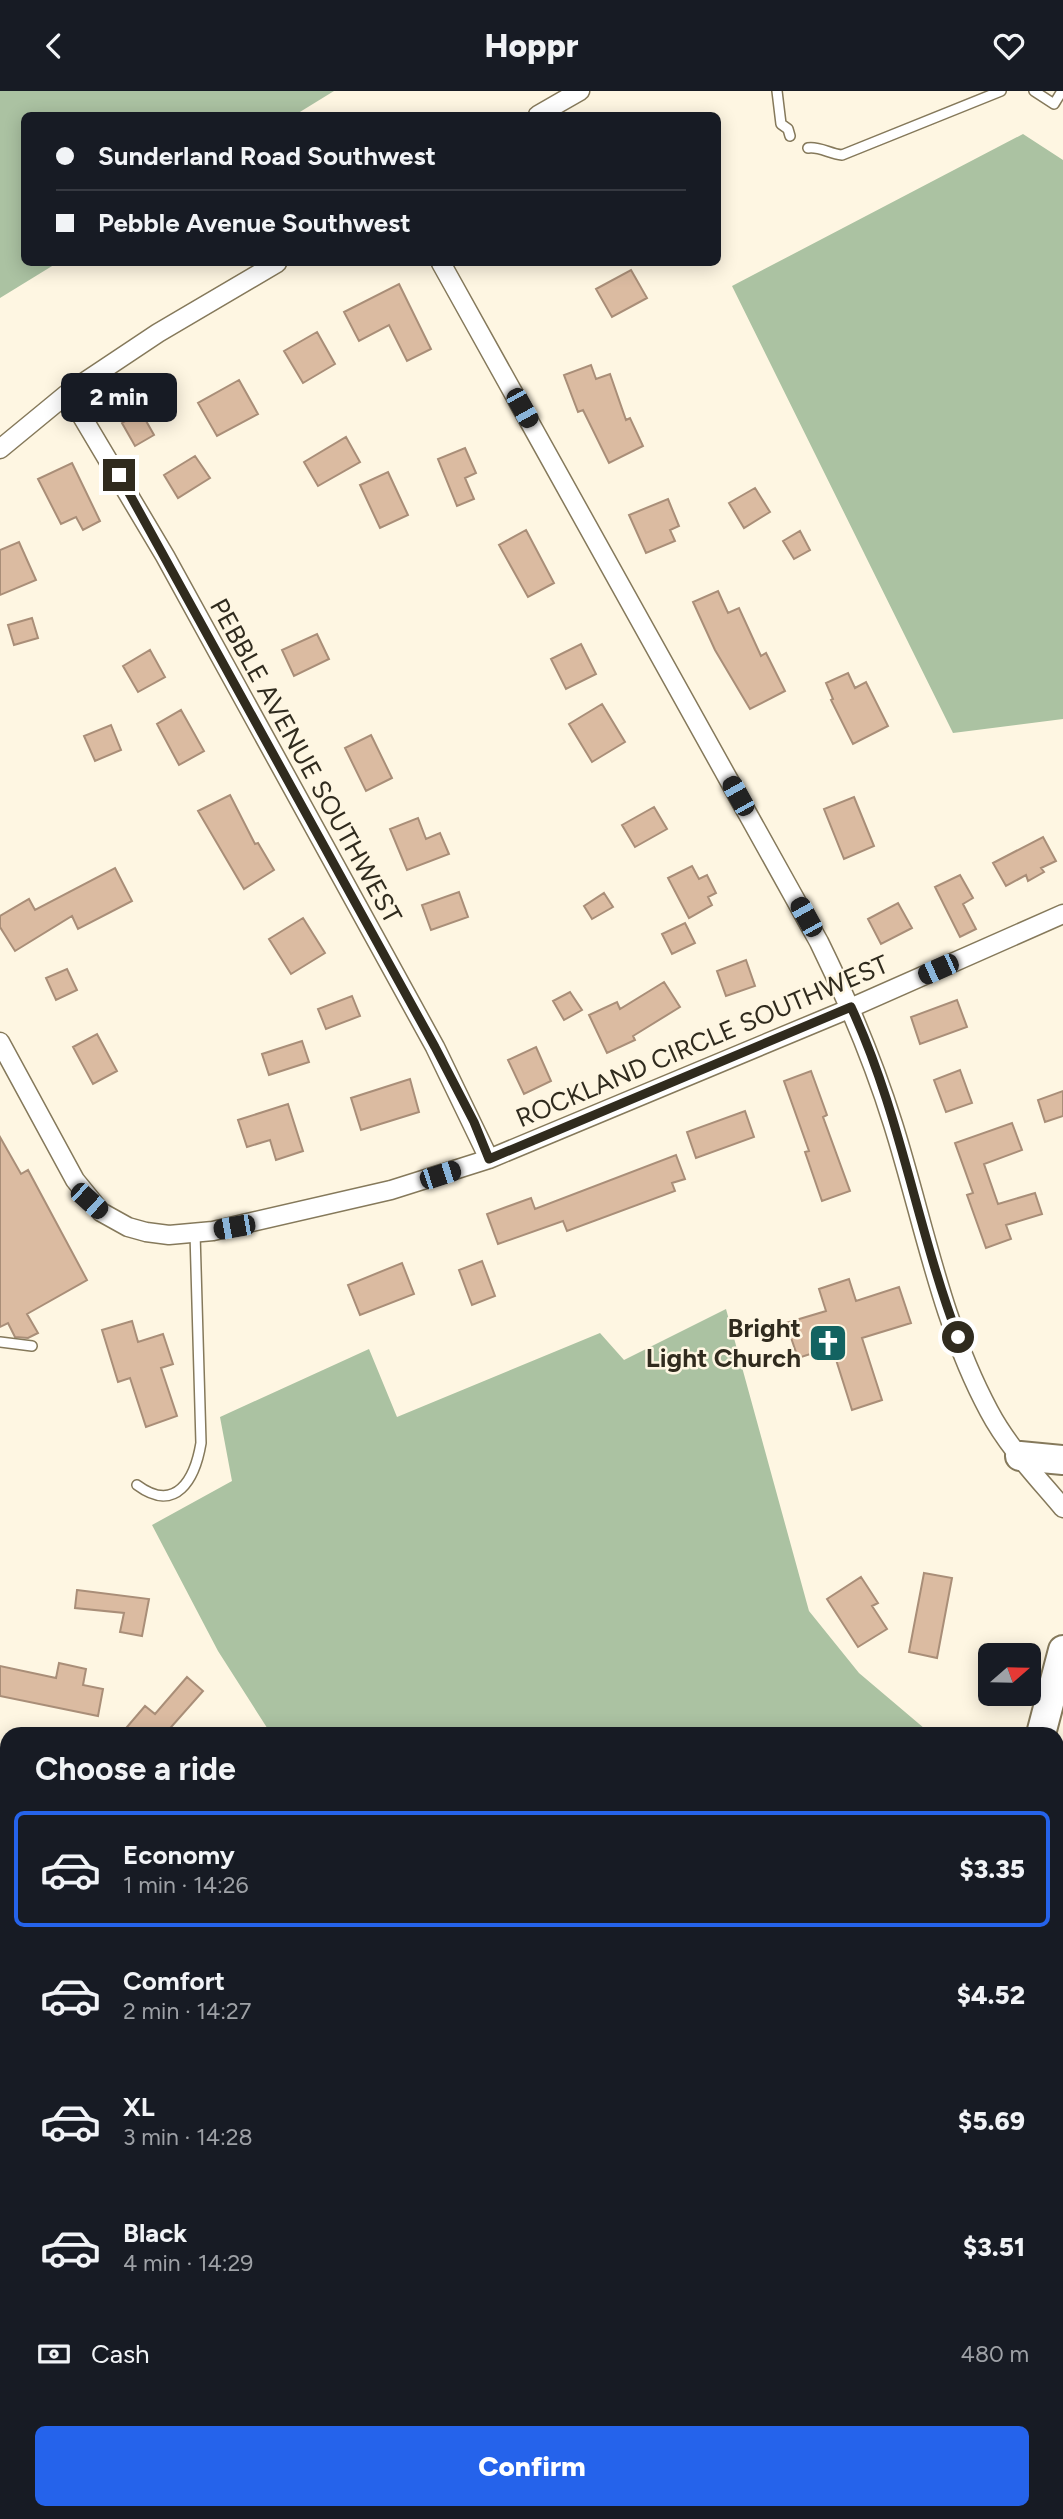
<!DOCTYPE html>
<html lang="en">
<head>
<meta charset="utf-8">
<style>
  body { margin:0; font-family:Figtree,sans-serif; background:#242831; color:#f1f3f6; height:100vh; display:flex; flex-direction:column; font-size:26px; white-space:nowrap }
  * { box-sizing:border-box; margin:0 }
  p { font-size:23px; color:#9ea1a6 }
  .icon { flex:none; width:38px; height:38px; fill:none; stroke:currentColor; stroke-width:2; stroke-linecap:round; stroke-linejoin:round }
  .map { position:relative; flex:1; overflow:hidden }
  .drawer { position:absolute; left:0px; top:1636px; width:1064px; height:793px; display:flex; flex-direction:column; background:#171b24; border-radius:21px 21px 0 0; box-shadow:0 4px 18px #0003 }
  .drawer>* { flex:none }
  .top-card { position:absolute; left:21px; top:21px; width:700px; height:154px; border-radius:10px; box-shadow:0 4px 18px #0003; display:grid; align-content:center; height:154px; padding:0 35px; background:#171b24 }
  .needle { width:46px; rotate:70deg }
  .fabs { position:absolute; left:978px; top:1552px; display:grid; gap:14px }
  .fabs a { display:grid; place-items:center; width:63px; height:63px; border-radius:10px; background:#171b24; box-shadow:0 4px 18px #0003; font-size:35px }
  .end { position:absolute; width:32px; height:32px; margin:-16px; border:9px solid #302b1e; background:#fff; box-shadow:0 0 0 4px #fff }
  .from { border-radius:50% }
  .bubble { position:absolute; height:49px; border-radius:10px; background:#171b24; box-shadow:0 4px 18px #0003; font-size:23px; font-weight:800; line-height:49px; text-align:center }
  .car { position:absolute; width:21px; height:42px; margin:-21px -10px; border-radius:9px; box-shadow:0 0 5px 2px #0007; background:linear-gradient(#222 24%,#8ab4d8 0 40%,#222 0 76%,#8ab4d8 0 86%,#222 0) }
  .top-card b { display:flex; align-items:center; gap:24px; height:66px; font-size:26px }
  .top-card b+b { border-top:2px solid #363941 }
  .top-card i { width:18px; height:18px; background:#f1f3f6 }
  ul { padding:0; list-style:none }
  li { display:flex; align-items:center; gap:21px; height:116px; margin:0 14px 10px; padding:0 21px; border:4px solid transparent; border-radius:10px }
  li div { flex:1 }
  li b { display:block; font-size:26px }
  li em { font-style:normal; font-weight:800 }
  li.selected { border-color:#2563eb }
  li>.icon { width:63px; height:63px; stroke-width:1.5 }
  h2 { padding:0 35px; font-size:32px; line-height:84px }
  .pay { display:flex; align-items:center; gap:18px; height:77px; padding:0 35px; font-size:26px }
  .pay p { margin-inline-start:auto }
  .button { display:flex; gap:14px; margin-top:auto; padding:14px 35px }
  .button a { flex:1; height:80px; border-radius:10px; background:#2563eb; color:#fff; font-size:28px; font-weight:800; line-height:80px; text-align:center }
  header { display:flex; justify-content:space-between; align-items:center; height:91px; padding:0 35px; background:#171b24; font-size:32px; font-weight:800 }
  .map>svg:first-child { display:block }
  .forest { fill:#abc2a2 }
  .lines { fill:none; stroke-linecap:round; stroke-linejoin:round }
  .stream { stroke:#adc1e1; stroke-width:6 }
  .building { fill:#dbbba1; stroke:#a98e78; stroke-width:2 }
  .service-casing { stroke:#85795b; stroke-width:12 }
  .minor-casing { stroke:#85795b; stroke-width:21 }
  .primary-casing { stroke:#85795b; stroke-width:32 }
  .trunk-casing { stroke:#85795b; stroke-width:32 }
  .service { stroke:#fff; stroke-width:9 }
  .minor { stroke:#fff; stroke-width:18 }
  .primary { stroke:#fff; stroke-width:28 }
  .trunk { stroke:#fff; stroke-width:28 }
  .route { stroke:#302b1e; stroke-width:9 }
  .labels { text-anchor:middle; stroke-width:5; stroke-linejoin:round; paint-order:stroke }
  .street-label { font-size:26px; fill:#302b1e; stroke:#fef6e2 }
  .poi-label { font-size:26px; font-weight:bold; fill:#302b1e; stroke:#fef6e2; text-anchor:end }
</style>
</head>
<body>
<header><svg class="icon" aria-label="back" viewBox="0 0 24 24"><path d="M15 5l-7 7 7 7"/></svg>Hoppr<svg class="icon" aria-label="heart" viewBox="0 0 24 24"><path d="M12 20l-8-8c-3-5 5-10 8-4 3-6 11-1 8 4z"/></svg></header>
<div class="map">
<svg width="1063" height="2428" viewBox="0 0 1063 2428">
  <rect width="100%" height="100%" fill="#fef6e2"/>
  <path class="forest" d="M0,0H334L295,24H24V172H57L0,207Z
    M1023,43L1063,69V628L953,642L732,195Z
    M726,1218L809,1520L859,1582L931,1643H271L218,1560L152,1434L232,1390L220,1326L369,1258L397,1326L600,1242L624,1269Z
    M1057,2266L1063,2270V2428H929V2422H1057Z"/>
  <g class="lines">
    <path class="stream" d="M1057,2308L1063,2312"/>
  </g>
  <path class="building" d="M631,179L647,207L612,226L596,198Z
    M399,193L431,258L407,270L389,234L359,250L344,221Z
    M317,241L335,273L303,292L284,260Z
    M591,274L596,288L610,283L626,329L630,327L643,355L609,372L583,319L578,321L564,284Z
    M239,289L258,323L217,345L198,312Z
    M141,321L154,344L135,355L122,332Z
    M346,346L360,371L318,395L304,371Z
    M465,357L476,382L465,387L474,408L457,415L438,368Z
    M195,365L210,387L178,407L164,384Z
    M72,372L100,430L83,439L76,426L61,433L38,388Z
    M388,381L408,424L380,437L360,394Z
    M755,397L770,421L744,437L729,412Z
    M668,408L679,435L670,439L675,450L646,462L629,424Z
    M526,439L554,492L528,506L499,454Z
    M800,440L810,459L794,468L783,450Z
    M19,451L36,489L0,504V459Z
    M718,500L728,522L739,517L761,565L766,562L785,600L750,618L715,559L693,511Z
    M32,527L38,547L14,554L8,534Z
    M317,543L329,568L294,585L282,559Z
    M581,553L596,583L566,598L551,568Z
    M150,559L165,586L138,601L123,575Z
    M848,582L855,597L866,591L888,635L853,653L831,609L833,608L826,592Z
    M602,613L625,651L592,671L569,633Z
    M181,619L204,660L179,674L157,633Z
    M111,634L121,659L95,670L84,645Z
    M371,644L392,687L366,700L345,657Z
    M230,704L255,753L258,752L274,779L244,798L198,720Z
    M854,706L874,755L844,768L824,718Z
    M654,716L667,738L635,756L622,734Z
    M418,727L426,748L440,742L449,763L407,779L390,738Z
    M1043,746L1056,770L1041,777L1044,781L1028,790L1026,784L1006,795L993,772Z
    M692,775L699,788L707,784L716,802L708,806L712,814L689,827L668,787Z
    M115,777L132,810L78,838L72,825L15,860L0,836V825L29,808L35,819Z
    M960,784L973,807L963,813L976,838L960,846L935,796Z
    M459,801L468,826L431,839L422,814Z
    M604,802L613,816L592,828L584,815Z
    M898,812L912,837L881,853L868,828Z
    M303,827L325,862L291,883L269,848Z
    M685,832L695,852L672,863L662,843Z
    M746,869L755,895L726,905L717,880Z
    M67,878L77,899L56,909L46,887Z
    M664,891L680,916L633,945L635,949L607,962L589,924L617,911L620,918Z
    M570,901L582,919L564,929L553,910Z
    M352,905L360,925L326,938L318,918Z
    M957,909L967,936L920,953L911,926Z
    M97,943L117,980L93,993L73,956Z
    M302,950L309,971L269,984L262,963Z
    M536,956L551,990L524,1003L508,969Z
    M960,979L972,1012L946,1021L934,989Z
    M811,980L827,1024L823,1026L850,1100L822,1110L805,1061L809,1060L784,990Z
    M410,988L419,1021L361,1039L351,1007Z
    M1063,1000V1025L1045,1031L1038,1009Z
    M288,1013L303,1060L276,1069L270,1049L247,1056L238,1029Z
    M745,1020L754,1046L696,1067L687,1041Z
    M1012,1032L1022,1059L984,1073L998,1113L1035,1102L1042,1123L1006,1134L1011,1148L986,1157L967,1104L973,1102L955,1052Z
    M0,1046L21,1083L28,1079L87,1189L27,1223L38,1242L28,1247L15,1246L8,1232L0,1236Z
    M676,1064L685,1088L672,1092L675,1100L567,1140L563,1130L498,1153L487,1123L531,1107L535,1118Z
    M482,1170L495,1205L472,1214L459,1179Z
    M402,1172L414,1203L360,1224L348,1194Z
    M849,1188L856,1210L899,1196L911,1232L862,1247L882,1309L852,1319L832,1256L798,1267L786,1232L826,1220L819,1198Z
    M132,1230L138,1251L163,1243L173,1273L161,1277L177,1325L146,1336L130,1287L118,1291L102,1239Z
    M924,1482L952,1487L937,1567L909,1561Z
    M861,1486L878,1512L872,1515L887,1538L858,1556L827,1508Z
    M77,1499L149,1508L142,1545L120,1541L124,1522L75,1517Z
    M59,1572L86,1578L83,1594L103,1598L98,1625L0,1605V1575L56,1587Z
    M187,1586L203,1600L165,1643H121L145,1615L155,1623Z"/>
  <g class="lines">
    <g class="service-casing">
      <path id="service" d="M777,0L781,33L788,38L790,45
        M1034,0L1054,13L1062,0
        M808,57C819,55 830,63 842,64L1001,0
        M0,1251L32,1255
        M137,1394C176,1423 195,1388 201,1352L195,1142"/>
    </g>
    <g class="minor-casing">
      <path id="minor" d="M538,24L580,0
        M441,172L819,851C848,910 873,969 893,1033C923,1128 941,1231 989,1320C1008,1356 1037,1386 1063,1417
        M68,302L165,465L435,956L489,1068
        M0,358L68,302L158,242L277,172
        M0,951L75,1089L101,1121L128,1136L146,1141L169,1144L213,1140L391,1099L489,1068L839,922L1063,823
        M0,1684L7,1686
        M1057,1799L1063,1802
        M0,2082L7,2083
        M295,2428L296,2422"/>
    </g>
    <g class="primary-casing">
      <path id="primary" d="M1020,1365L1063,1369"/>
    </g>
    <g class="trunk-casing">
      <path id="trunk" d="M1041,1643L1063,1559
        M845,2428L846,2422"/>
    </g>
    <use href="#service" class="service"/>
    <use href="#minor" class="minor"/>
    <use href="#primary" class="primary"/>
    <use href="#trunk" class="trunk"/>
  </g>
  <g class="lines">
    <path class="route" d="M119,384L435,956L474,1031L489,1068L851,916C900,1021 917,1138 958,1246"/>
  </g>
  <defs>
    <g id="church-square" transform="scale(2.0125)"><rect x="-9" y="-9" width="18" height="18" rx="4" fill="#136361" stroke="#fef6e2"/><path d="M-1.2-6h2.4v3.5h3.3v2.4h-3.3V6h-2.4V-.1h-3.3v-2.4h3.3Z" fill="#fff"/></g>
  </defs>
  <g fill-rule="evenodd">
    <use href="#church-square" x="828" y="1252"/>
  </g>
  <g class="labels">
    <g class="street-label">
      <text transform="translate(306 670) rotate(61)" y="9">PEBBLE AVENUE SOUTHWEST</text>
      <text transform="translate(702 950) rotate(-23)" y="9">ROCKLAND CIRCLE SOUTHWEST</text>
    </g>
    <g class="poi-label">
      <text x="801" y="1246">Bright<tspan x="801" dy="30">Light Church</tspan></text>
    </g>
  </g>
</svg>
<div class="fabs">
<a><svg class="needle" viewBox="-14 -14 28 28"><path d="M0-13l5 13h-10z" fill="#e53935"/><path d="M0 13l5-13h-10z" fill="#9ea1a6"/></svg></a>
</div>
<i class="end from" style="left:958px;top:1246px"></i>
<i class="end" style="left:119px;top:384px"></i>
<div class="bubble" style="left:61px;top:282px;width:116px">2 min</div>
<i class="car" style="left:522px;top:317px;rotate:151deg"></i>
<i class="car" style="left:738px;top:705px;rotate:331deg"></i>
<i class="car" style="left:806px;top:826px;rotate:331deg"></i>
<i class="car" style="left:938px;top:878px;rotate:246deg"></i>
<i class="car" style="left:440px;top:1084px;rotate:72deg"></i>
<i class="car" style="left:89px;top:1110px;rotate:132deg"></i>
<i class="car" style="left:234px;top:1136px;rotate:260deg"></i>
<div class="top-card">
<b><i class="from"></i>Sunderland Road Southwest</b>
<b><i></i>Pebble Avenue Southwest</b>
</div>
<section class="drawer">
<h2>Choose a ride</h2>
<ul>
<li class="selected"><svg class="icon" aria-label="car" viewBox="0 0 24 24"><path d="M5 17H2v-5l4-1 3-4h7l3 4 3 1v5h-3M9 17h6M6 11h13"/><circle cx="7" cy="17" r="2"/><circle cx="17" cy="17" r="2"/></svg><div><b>Economy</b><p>1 min · 14:26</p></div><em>$3.35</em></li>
<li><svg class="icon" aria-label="car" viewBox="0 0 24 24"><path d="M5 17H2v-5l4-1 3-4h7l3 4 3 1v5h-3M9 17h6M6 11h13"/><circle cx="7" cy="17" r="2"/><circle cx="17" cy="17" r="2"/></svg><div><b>Comfort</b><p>2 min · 14:27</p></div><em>$4.52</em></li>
<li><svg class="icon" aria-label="car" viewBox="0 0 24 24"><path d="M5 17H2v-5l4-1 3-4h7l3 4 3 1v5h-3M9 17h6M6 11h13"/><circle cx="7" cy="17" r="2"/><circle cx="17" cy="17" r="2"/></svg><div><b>XL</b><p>3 min · 14:28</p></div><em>$5.69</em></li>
<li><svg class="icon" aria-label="car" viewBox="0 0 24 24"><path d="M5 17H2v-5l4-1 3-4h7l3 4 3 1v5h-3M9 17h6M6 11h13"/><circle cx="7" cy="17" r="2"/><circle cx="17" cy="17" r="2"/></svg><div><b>Black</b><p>4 min · 14:29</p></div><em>$3.51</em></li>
</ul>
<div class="pay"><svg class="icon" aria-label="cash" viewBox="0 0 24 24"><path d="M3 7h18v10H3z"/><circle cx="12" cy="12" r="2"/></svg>Cash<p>480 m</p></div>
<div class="button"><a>Confirm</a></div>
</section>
</div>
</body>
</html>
